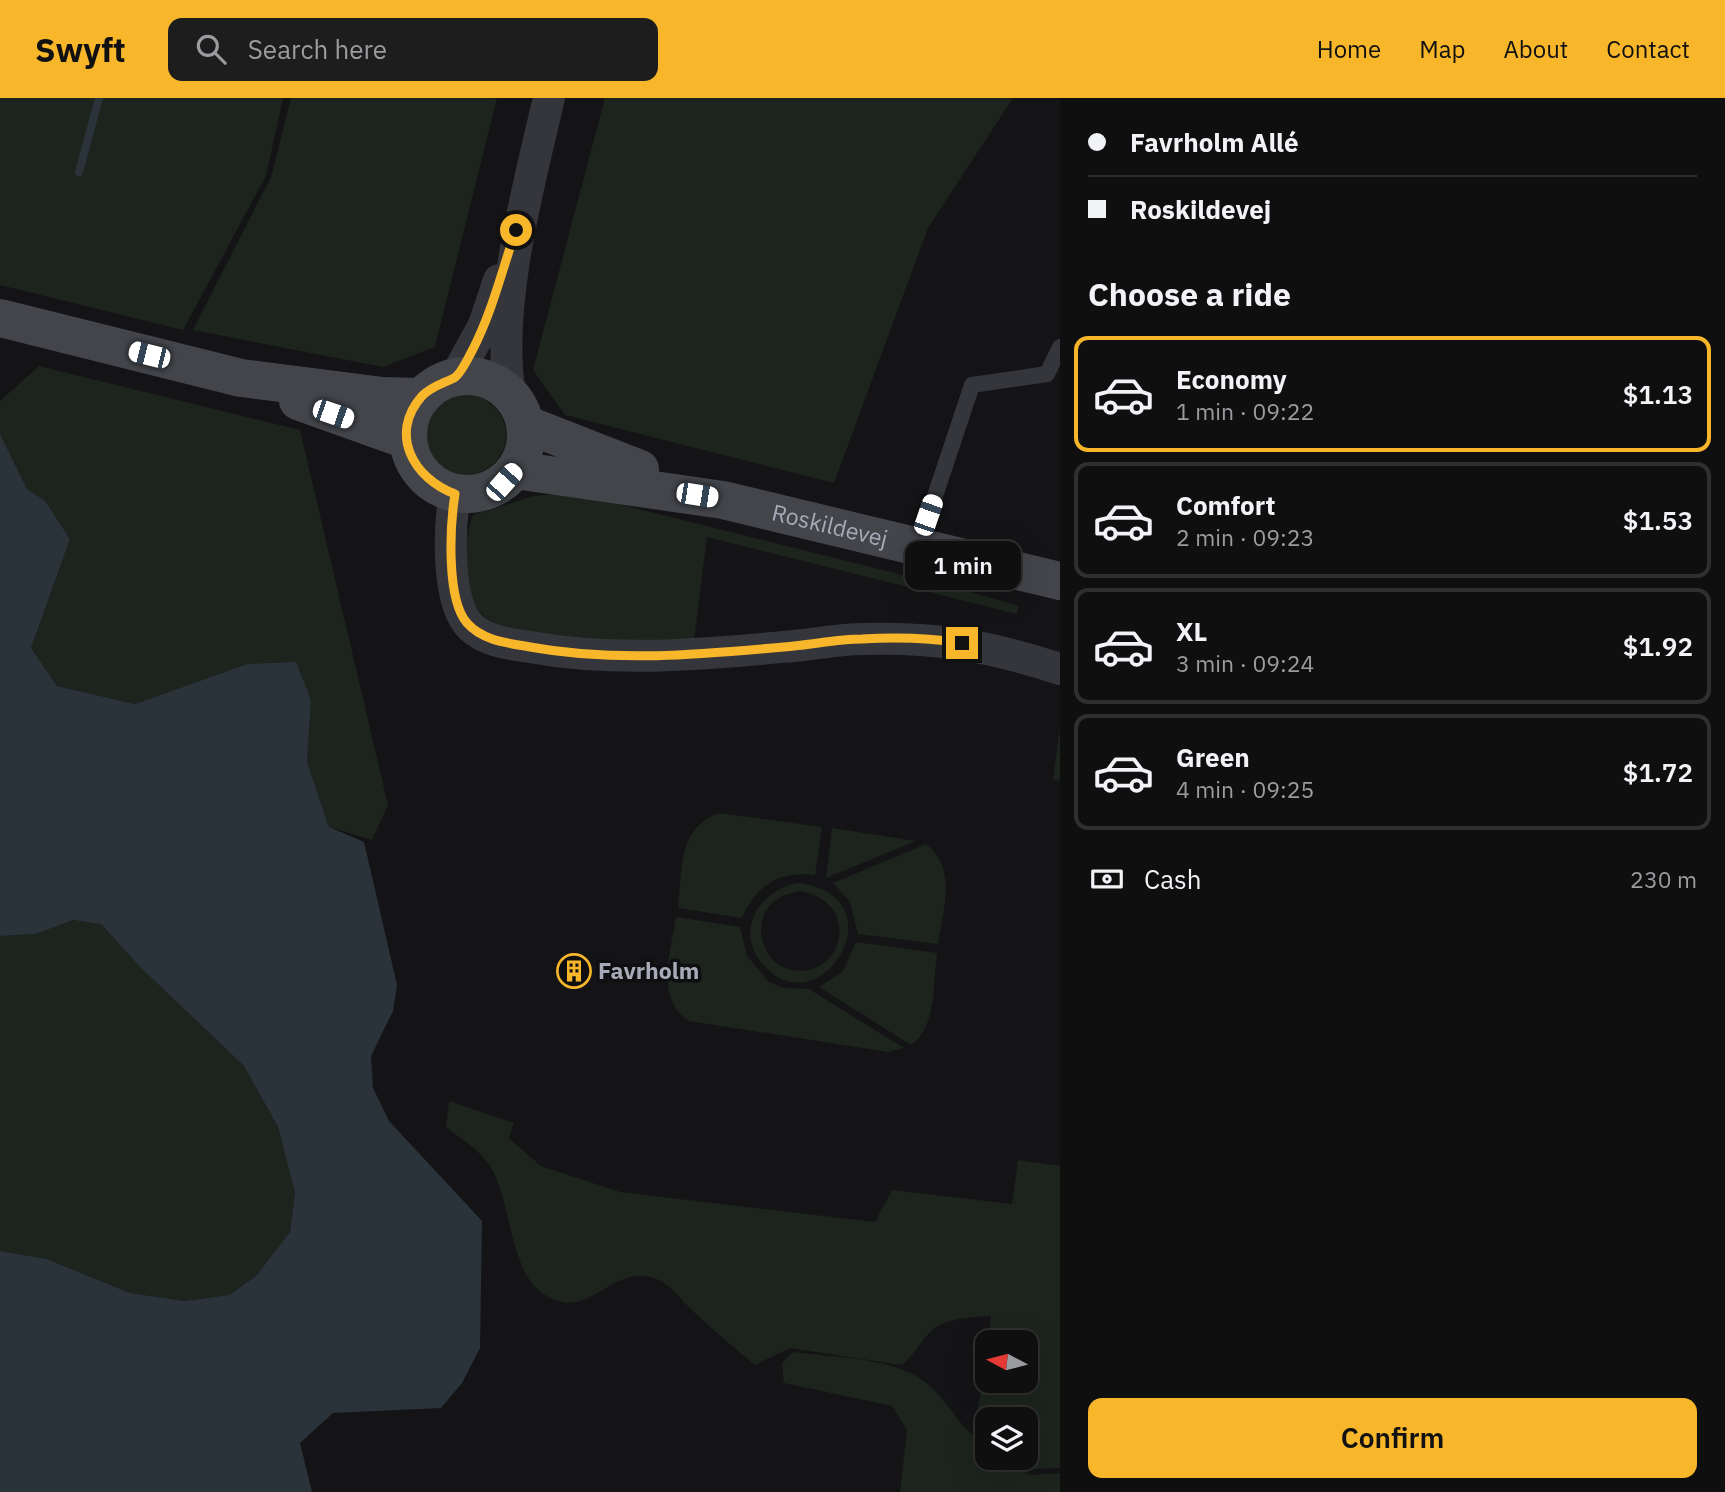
<!DOCTYPE html>
<html lang="en">
<head>
<meta charset="utf-8">
<style>
  body { margin:0; font-family:"IBM Plex Sans",sans-serif; background:#1d1d1e; color:#f1f3f6; height:100vh; display:flex; flex-direction:column; font-size:26px; white-space:nowrap }
  * { box-sizing:border-box; margin:0 }
  p { font-size:23px; color:#9b9c9f }
  .icon { flex:none; width:38px; height:38px; fill:none; stroke:currentColor; stroke-width:2; stroke-linecap:round; stroke-linejoin:round }
  .map { position:relative; flex:1; overflow:hidden }
  .side { display:flex; flex-direction:column; background:#0f0f10; width:665px }
  .side>* { flex:none }
  .hud { display:grid; align-content:center; height:154px; padding:0 28px; background:#0f0f10 }
  .needle { width:46px; rotate:277deg }
  .controls { position:absolute; left:975px; top:1232px; display:grid; gap:14px }
  .controls a { display:grid; place-items:center; width:63px; height:63px; border-radius:14px; background:#0f0f10; box-shadow:0 7px 28px #0002,0 0 0 2px #2f2f30; font-size:35px }
  .end { position:absolute; width:32px; height:32px; margin:-16px; border:9px solid #f8b62a; background:#111; box-shadow:0 0 0 4px #111 }
  .from { border-radius:50% }
  .bubble { position:absolute; height:49px; border-radius:14px; background:#0f0f10; box-shadow:0 7px 28px #0002,0 0 0 2px #2f2f30; font-size:23px; font-weight:600; line-height:49px; text-align:center }
  .car { position:absolute; width:21px; height:42px; margin:-21px -10px; border-radius:9px; box-shadow:0 0 5px 2px #0007; background:linear-gradient(#fff 24%,#345 0 40%,#fff 0 76%,#345 0 86%,#fff 0) }
  .hud b { display:flex; align-items:center; gap:24px; height:66px; font-size:26px }
  .hud b+b { border-top:2px solid #2f2f30 }
  .hud i { width:18px; height:18px; background:#f1f3f6 }
  ul { padding:0; list-style:none }
  li { display:flex; align-items:center; gap:21px; height:116px; margin:0 14px 10px; padding:0 14px; border:4px solid #2f2f30; border-radius:14px }
  li div { flex:1 }
  li b { display:block; font-size:26px }
  li em { font-style:normal; font-weight:600 }
  li.on { border-color:#f8b62a }
  li>.icon { width:63px; height:63px; stroke-width:1.5 }
  h2 { padding:0 28px; font-size:32px; line-height:84px }
  .pay { display:flex; align-items:center; gap:18px; height:77px; padding:0 28px; font-size:26px }
  .pay p { margin-inline-start:auto }
  .button { display:flex; gap:14px; margin-top:auto; padding:14px 28px }
  .button a { flex:1; height:80px; border-radius:14px; background:#f8b62a; color:#111; font-size:28px; font-weight:600; line-height:80px; text-align:center }
  header { display:flex; align-items:center; gap:42px; box-sizing:border-box; height:98px; padding:0 35px; background:#f8b62a; color:#111 }
  header strong { font-size:33px }
  nav { display:flex; gap:38px; margin-inline-start:auto; font-size:24px }
  .search { width:490px; height:63px; background:#1d1d1e; display:flex; align-items:center; gap:18px; box-sizing:border-box; padding:0 24px; border-radius:14px; color:#9b9c9f; font-size:26px }
  main { display:flex; flex:1; min-height:0 }
  .map>svg:first-child { display:block }
  .green { fill:#1c241d; fill-rule:evenodd }
  .water { fill:#2a333a }
  .lines { fill:none; stroke-linecap:round; stroke-linejoin:round }
  .stream { stroke:#2a333a; stroke-width:8 }
  .lane { stroke:#35363b; stroke-width:16 }
  .street { stroke:#35363b; stroke-width:32 }
  .secondary { stroke:#43454b; stroke-width:38 }
  .route { stroke:#f8b62a; stroke-width:9 }
  .labels { text-anchor:middle; stroke-width:7; stroke-linejoin:round; paint-order:stroke }
  .street-label { font-size:23px; fill:#a6abb7; stroke:#0f0f11 }
  .poi-label { font-size:23px; font-weight:bold; fill:#a6abb7; stroke:#0f0f11; text-anchor:start }
</style>
</head>
<body>
<header>
<strong>Swyft</strong>
<div class="search"><svg class="icon" aria-label="search" viewBox="0 0 24 24"><circle cx="10" cy="10" r="6"/><path d="M15 15l6 6"/></svg>Search here</div>
<nav><a>Home</a><a>Map</a><a>About</a><a>Contact</a></nav>
</header>
<main>
<div class="map">
<svg width="1060" height="1394" viewBox="0 0 1060 1394">
  <rect width="100%" height="100%" fill="#141416"/>
  <path class="green" d="M0,0H283L266,78L183,232L0,187Z
    M291,0H497L435,249L383,269L193,232L271,79Z
    M605,0H1013L928,130L834,385L565,317L533,272Z
    M39,268L300,332L388,707L372,742L329,729L307,664L311,602L247,566L135,606L57,588L31,550L70,441L45,404L27,391L0,336V303Z
    M426 337a40 40 0 1 1 80 0a40 40 0 1 1-80 0Z
    M554,396L603,402L967,493L1019,508L1017,516L707,439L694,542C649,544 516,548 484,518C459,496 463,445 473,417L533,398Z
    M1060,630V683L1053,682Z
    M719,715L822,729L815,777C779,773 756,787 742,820L678,810C683,772 677,730 719,715Z
    M832,730L916,743L826,780Z
    M926,746C958,771 943,811 938,846L858,836L850,804L833,785Z
    M798,785C904,798 818,936 761,864C734,830 762,791 798,785ZM800,793C866,804 841,889 785,870C773,866 765,853 762,841C757,814 774,797 800,793Z
    M676,819L740,829L747,858L769,884L784,890L809,891L904,950L888,954L689,923C654,901 671,853 676,819Z
    M73,822L101,826L139,868L244,968L278,1029L295,1095L290,1134L256,1178L229,1197L185,1203L130,1195L47,1161L0,1153V838L36,836Z
    M856,844L937,855C933,883 937,929 911,947L819,889L843,873Z
    M449,1003L514,1025L509,1040L541,1068L620,1094L875,1124L892,1092L1012,1106L1018,1062L1060,1068V1370L1031,1371L1014,1360H1026V1321H987V1341L975,1333L987,1248V1283H1026V1244H988L991,1218C973,1219 952,1219 936,1229C923,1238 915,1257 902,1267L790,1250L755,1267C734,1249 711,1231 691,1211C678,1199 669,1183 650,1179C606,1170 587,1227 542,1195C509,1172 511,1101 490,1068C480,1052 461,1041 446,1029Z
    M793,1254C835,1260 900,1258 932,1290C954,1311 959,1330 987,1348V1360H1004L1030,1377L1060,1375V1394H900L907,1332L892,1308L784,1285L782,1265Z"/>
  <path class="water" d="M0,336L27,391L45,403L70,441L31,550L57,588L135,606L247,566L296,564L311,602L307,664L329,729L364,744L397,887L393,913L371,958L373,990L389,1023L482,1123L480,1250L462,1285L441,1310L333,1315L300,1345L312,1394H0V1153L47,1161L130,1195L185,1203L229,1197L256,1178L290,1134L295,1095L278,1029L244,968L139,868L101,826L73,822L36,836L0,838Z"/>
  <g class="lines">
    <path class="stream" d="M79,74L99,0"/>
    <path class="lane" d="M918,449L972,287L1047,276L1060,249"/>
    <path class="street" d="M455,280L484,227L499,182
      M510,296C495,210 529,86 549,0
      M455,396C449,429 446,505 471,529C487,544 510,546 530,549C618,565 706,556 794,548C817,546 840,541 863,541C937,539 990,548 1060,571"/>
    <g class="secondary">
      <path d="M0,220L241,280L383,298L421,299"/>
      <circle cx="467" cy="337" r="59"/>
      <path d="M298,303L407,342"/>
      <path d="M525,326L640,371"/>
      <path id="s1" d="M515,372L723,402L1060,483"/>
    </g>
  </g>
  <g class="lines">
    <path class="route" d="M516,132C502,172 492,215 472,253C468,260 461,276 454,280C442,286 432,288 422,298C388,336 414,381 455,396C450,427 446,501 467,525C483,543 508,545 530,549C618,565 706,556 794,548C816,546 839,541 862,541C895,539 930,540 962,545"/>
  </g>
  <defs>
    <g id="building-ring" transform="scale(1.75)"><circle r="9.5" fill="#0f0f11" stroke="#f8b62a" stroke-width="1.5"/><path d="M-4-6H4V6H1V3H-1V6H-4ZM-2.5-4.3h1.7v1.8h-1.7ZM.8-4.3h1.7v1.8H.8ZM-2.5-1h1.7V.8h-1.7ZM.8-1h1.7V.8H.8Z" fill="#f8b62a"/></g>
  </defs>
  <g fill-rule="evenodd">
    <use href="#building-ring" x="574" y="873"/>
  </g>
  <g class="labels">
    <g class="street-label">
      <text dy="8" stroke="none"><textPath href="#s1" startOffset="320">Roskildevej</textPath></text>
    </g>
    <g class="poi-label">
      <text x="598" y="881">Favrholm</text>
    </g>
  </g>
</svg>
<div class="controls">
<a><svg class="needle" viewBox="-14 -14 28 28"><path d="M0-13l5 13h-10z" fill="#e53935"/><path d="M0 13l5-13h-10z" fill="#9b9c9f"/></svg></a>
<a><svg class="icon" aria-label="layers" viewBox="0 0 24 24"><path d="M12 4l9 5-9 5-9-5zM3 14l9 5 9-5"/></svg></a>
</div>
<i class="end from" style="left:516px;top:132px"></i>
<i class="end" style="left:962px;top:545px"></i>
<div class="bubble" style="left:905px;top:443px;width:116px">1 min</div>
<i class="car" style="left:149px;top:257px;rotate:284deg"></i>
<i class="car" style="left:333px;top:316px;rotate:109deg"></i>
<i class="car" style="left:504px;top:384px;rotate:42deg"></i>
<i class="car" style="left:697px;top:397px;rotate:99deg"></i>
<i class="car" style="left:928px;top:417px;rotate:19deg"></i>
</div>
<section class="side">
<div class="hud">
<b><i class="from"></i>Favrholm Allé</b>
<b><i></i>Roskildevej</b>
</div>
<h2>Choose a ride</h2>
<ul>
<li class="on"><svg class="icon" aria-label="car" viewBox="0 0 24 24"><path d="M5 17H2v-5l4-1 3-4h7l3 4 3 1v5h-3M9 17h6M6 11h13"/><circle cx="7" cy="17" r="2"/><circle cx="17" cy="17" r="2"/></svg><div><b>Economy</b><p>1 min · 09:22</p></div><em>$1.13</em></li>
<li><svg class="icon" aria-label="car" viewBox="0 0 24 24"><path d="M5 17H2v-5l4-1 3-4h7l3 4 3 1v5h-3M9 17h6M6 11h13"/><circle cx="7" cy="17" r="2"/><circle cx="17" cy="17" r="2"/></svg><div><b>Comfort</b><p>2 min · 09:23</p></div><em>$1.53</em></li>
<li><svg class="icon" aria-label="car" viewBox="0 0 24 24"><path d="M5 17H2v-5l4-1 3-4h7l3 4 3 1v5h-3M9 17h6M6 11h13"/><circle cx="7" cy="17" r="2"/><circle cx="17" cy="17" r="2"/></svg><div><b>XL</b><p>3 min · 09:24</p></div><em>$1.92</em></li>
<li><svg class="icon" aria-label="car" viewBox="0 0 24 24"><path d="M5 17H2v-5l4-1 3-4h7l3 4 3 1v5h-3M9 17h6M6 11h13"/><circle cx="7" cy="17" r="2"/><circle cx="17" cy="17" r="2"/></svg><div><b>Green</b><p>4 min · 09:25</p></div><em>$1.72</em></li>
</ul>
<div class="pay"><svg class="icon" aria-label="cash" viewBox="0 0 24 24"><path d="M3 7h18v10H3z"/><circle cx="12" cy="12" r="2"/></svg>Cash<p>230 m</p></div>
<div class="button"><a>Confirm</a></div>
</section>
</main>
</body>
</html>
